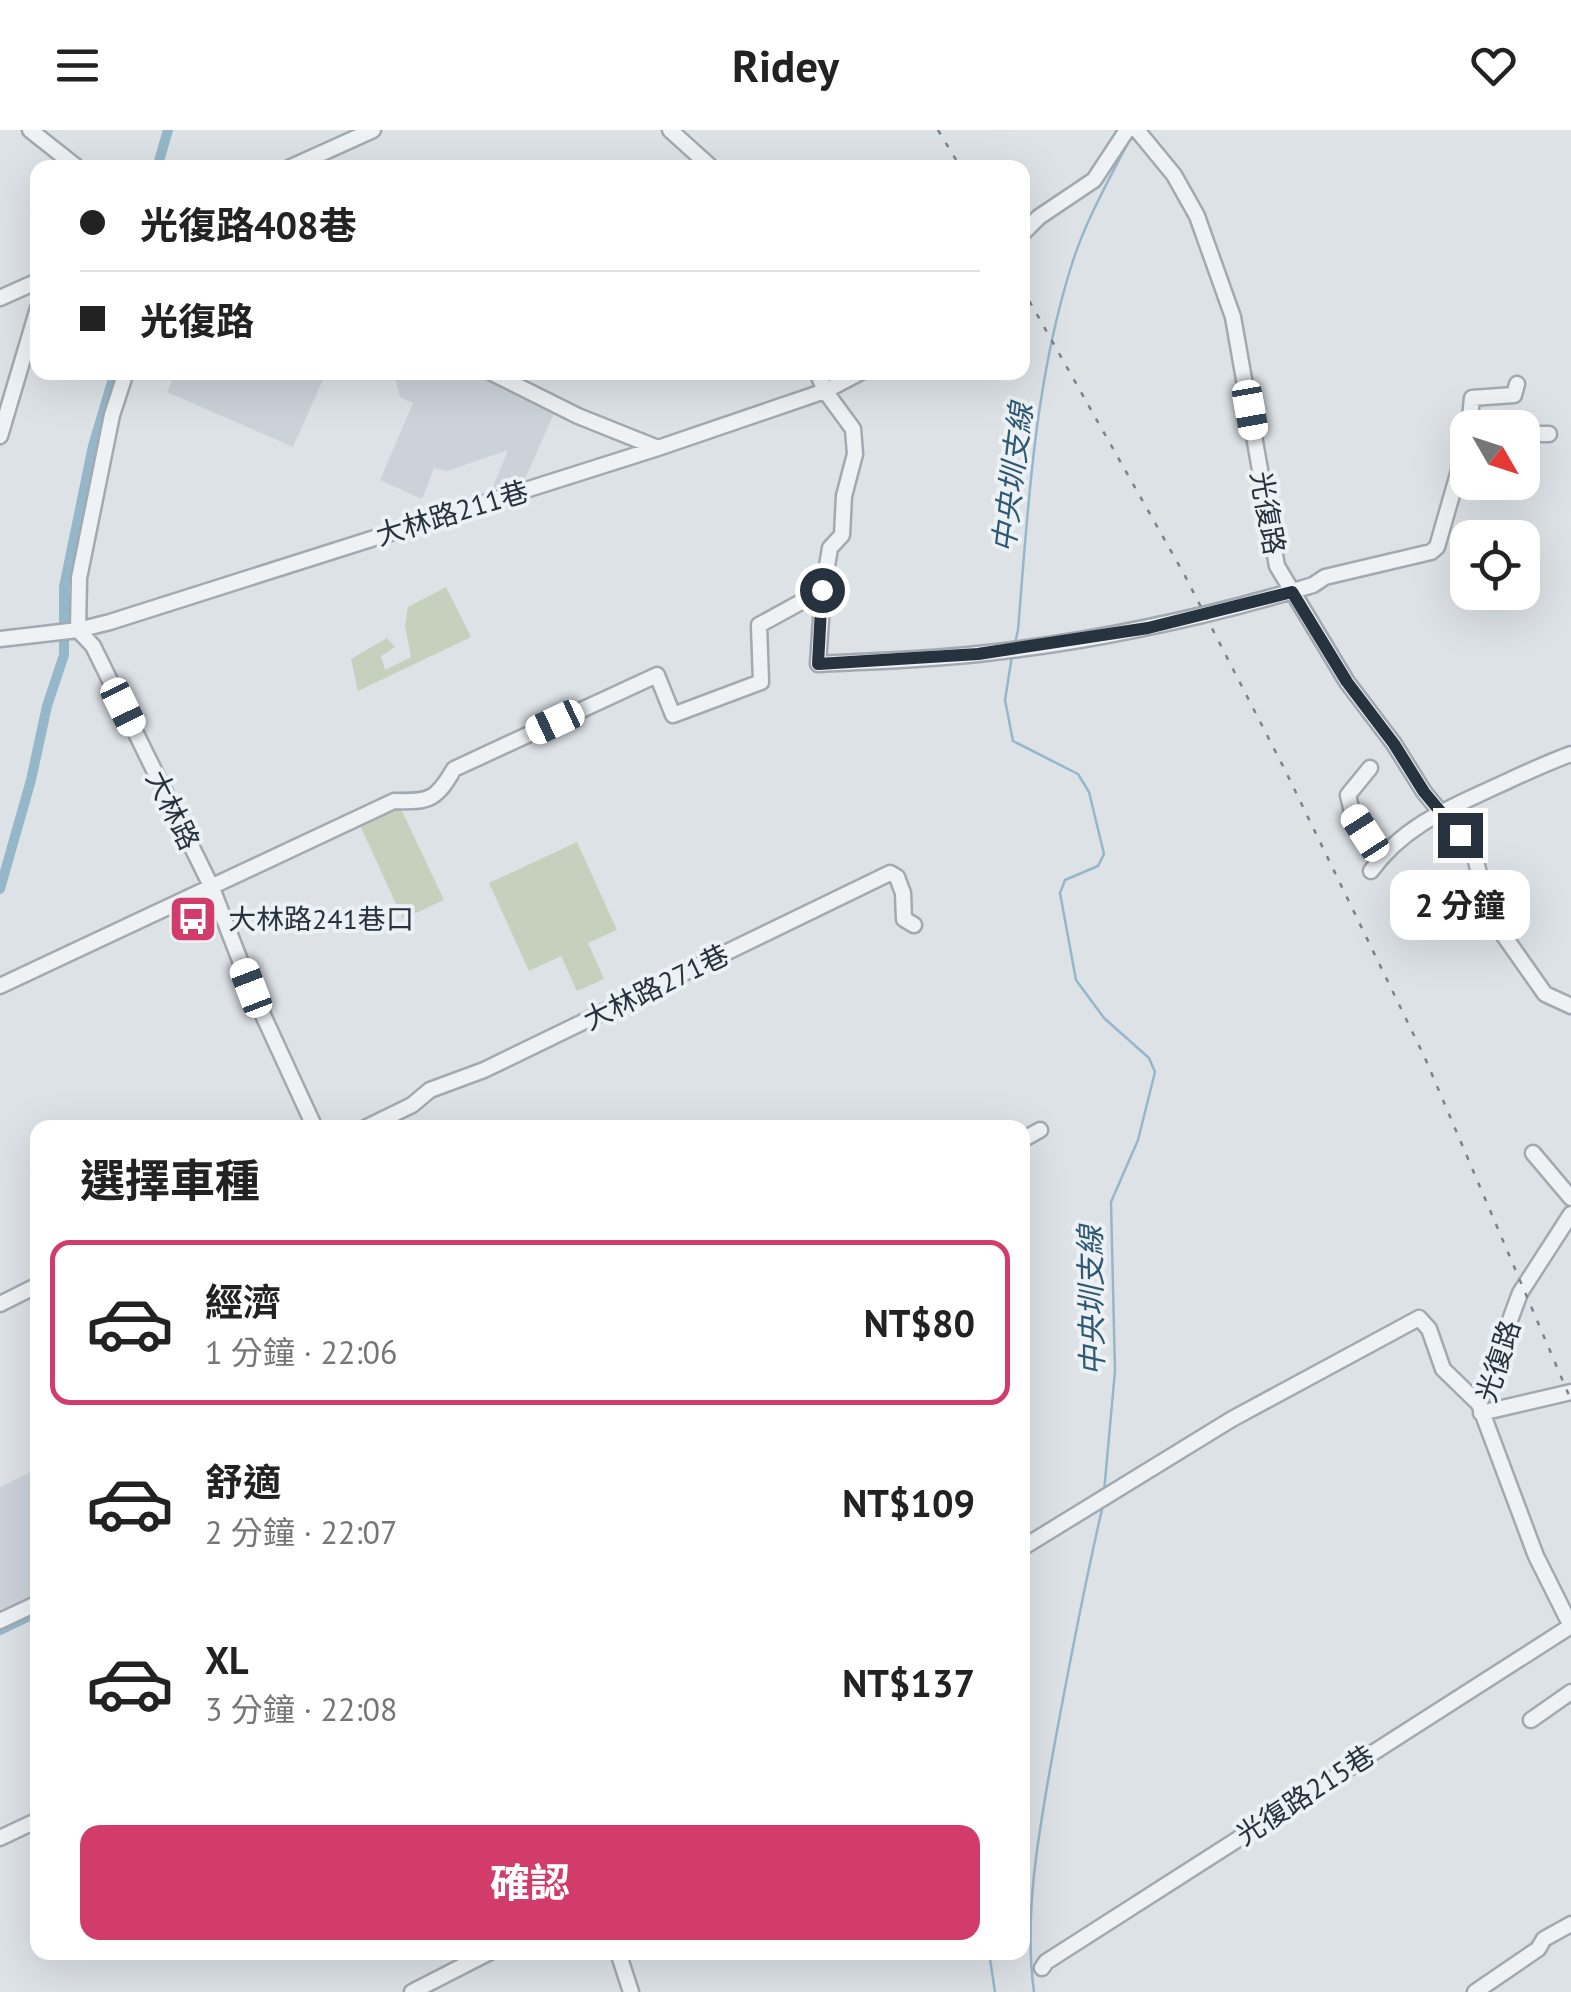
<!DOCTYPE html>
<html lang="zh-TW">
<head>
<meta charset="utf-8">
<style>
  body { margin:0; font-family:"PT Sans","Noto Sans TC",sans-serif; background:#f6f6f6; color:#222; height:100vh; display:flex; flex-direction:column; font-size:38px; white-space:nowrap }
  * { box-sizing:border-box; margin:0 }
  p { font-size:32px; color:#767676 }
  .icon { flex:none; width:55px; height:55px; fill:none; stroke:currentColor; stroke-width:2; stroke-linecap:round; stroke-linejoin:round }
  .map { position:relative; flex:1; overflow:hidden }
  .drawer { position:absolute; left:30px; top:990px; width:1000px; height:840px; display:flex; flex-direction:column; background:#fff; border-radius:20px; box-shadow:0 10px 40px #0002 }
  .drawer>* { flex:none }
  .hud { position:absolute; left:30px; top:30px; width:1000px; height:220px; border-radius:20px; box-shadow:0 10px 40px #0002; display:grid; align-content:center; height:220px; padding:0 50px; background:#fff }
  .needle { width:65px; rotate:129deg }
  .controls { position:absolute; left:1450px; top:280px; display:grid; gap:20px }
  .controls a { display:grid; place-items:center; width:90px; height:90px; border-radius:20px; background:#fff; box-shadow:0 10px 40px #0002; font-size:50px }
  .end { position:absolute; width:45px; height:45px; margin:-22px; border:12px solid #26323e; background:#fff; box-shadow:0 0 0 5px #fff }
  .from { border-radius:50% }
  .bubble { position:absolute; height:70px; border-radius:20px; background:#fff; box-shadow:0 10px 40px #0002; font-size:32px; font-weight:700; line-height:70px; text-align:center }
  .car { position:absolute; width:30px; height:60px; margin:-30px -15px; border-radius:12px; box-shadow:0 0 8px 2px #0007; background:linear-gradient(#fff 24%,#345 0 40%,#fff 0 76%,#345 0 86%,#fff 0) }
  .hud b { display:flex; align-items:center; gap:35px; height:95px; font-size:38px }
  .hud b+b { border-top:2px solid #e0e0e0 }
  .hud i { width:25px; height:25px; background:#222 }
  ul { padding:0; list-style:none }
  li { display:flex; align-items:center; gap:30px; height:165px; margin:0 20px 15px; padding:0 30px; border:5px solid transparent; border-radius:20px }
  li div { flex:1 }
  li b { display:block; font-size:38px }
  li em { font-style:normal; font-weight:700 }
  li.active { border-color:#d13c6a }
  li>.icon { width:90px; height:90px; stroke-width:1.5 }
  h2 { padding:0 50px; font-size:45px; line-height:120px }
  .primary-button { display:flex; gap:20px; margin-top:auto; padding:20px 50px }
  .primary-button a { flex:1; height:115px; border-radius:20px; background:#d13c6a; color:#fff; font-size:40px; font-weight:700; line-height:115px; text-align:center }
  header { display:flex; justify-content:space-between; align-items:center; height:130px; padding:0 50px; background:#fff; font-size:45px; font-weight:700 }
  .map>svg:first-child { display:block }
  .built { fill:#cbd2d9 }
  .green { fill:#c6d1bd }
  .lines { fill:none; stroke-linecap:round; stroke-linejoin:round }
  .stream { stroke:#96b7c9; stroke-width:2.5 }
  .canal { stroke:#96b7c9; stroke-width:10 }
  .minor-casing { stroke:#a2aab1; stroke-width:19 }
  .minor { stroke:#eff2f5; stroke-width:14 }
  .rail { stroke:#768491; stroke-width:2.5; stroke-dasharray:5 10; stroke-linecap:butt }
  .route { stroke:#26323e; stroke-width:12 }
  .labels { text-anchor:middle; stroke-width:8; stroke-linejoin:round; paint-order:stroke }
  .street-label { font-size:28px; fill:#26323e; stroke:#ecf1f5 }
  .poi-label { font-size:28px; fill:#26323e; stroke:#ecf1f5; text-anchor:start }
  .water-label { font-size:30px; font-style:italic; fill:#2f5873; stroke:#ecf1f5 }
</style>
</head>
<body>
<header><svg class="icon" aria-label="menu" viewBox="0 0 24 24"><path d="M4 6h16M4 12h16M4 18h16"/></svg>Ridey<svg class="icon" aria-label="heart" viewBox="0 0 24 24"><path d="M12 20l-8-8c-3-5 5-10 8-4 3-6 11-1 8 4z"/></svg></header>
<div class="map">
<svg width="1571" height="1862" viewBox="0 0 1571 1862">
  <rect width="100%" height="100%" fill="#dde2e7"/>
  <path class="built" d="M176,242H326V243L293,317L167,262Z
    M394,243H474L555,281L521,358L489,367L508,320L447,341L434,338L422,369L380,350L413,273L400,267Z
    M37,1339V1469L0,1487V1357Z"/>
  <path class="green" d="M446,457L471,507L358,561L351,529L387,508L395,517L381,526L385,540L411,527L405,496L408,477Z
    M392,675L401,679L444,770L403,789L358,691Z
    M577,712L617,800L588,813L604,849L577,861L561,826L529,841L489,753Z"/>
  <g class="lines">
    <path class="stream" d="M1015,513L1018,500C1028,379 1034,255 1071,137C1085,91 1110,48 1132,5
      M1012,526L1005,570L1013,611L1078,644L1089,662L1104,724L1098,736L1065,750L1060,763L1076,850L1104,888L1149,928L1155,942L1138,1010L1111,1072L1115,1241L1104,1362
      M989,1822L995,1862
      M1034,1862C1023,1782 1040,1696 1054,1617C1069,1536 1084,1456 1103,1375"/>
    <path class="canal" d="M157,38L168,0
      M0,759L31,650L47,576L64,525V457L93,316L115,242
      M0,1500L38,1482"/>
    <g class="minor-casing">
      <path id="minor" d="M30,0L78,38
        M670,0L712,38
        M1137,0L1174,45L1197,86L1233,187L1277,436L1347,552L1394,614L1424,662L1470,718L1476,731L1486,773L1500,800L1545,864L1571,876
        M289,38L373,0
        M1022,104L1039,87L1094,50L1127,0
        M0,168L38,151
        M126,242L112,285L79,448L78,500L93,516L212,758L251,859L315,998
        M490,242L578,286L658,318
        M1469,298L1472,268L1514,265L1517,254
        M1522,304H1549
        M0,306L38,178
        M823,460L818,534C871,531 925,530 978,524C1091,512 1204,488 1313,455L1325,447L1431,422L1437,417L1468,309
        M0,509L78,500L110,492L658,318L825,261L861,242
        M1370,638L1348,665L1352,682L1384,723
        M1371,741C1404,695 1450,678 1499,655C1523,644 1546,633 1571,624
        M0,856L394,671C430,672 436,670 454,639L657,545L673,585L761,552L759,495L823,460L830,418L842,405L844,366L855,324L853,299L825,261L817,242
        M365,998L412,975L430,960L484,940L890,743L897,747L903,763L904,789L914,795
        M1022,1010L1040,1000
        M1533,1023L1571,1068
        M1571,1084L1520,1163L1479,1274L1536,1426L1571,1496
        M0,1174L38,1155
        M1481,1283L1571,1262
        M1022,1418L1232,1289L1419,1188L1429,1199L1443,1239L1479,1274
        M0,1491L38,1473
        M1531,1590L1571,1562
        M0,1708L38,1690
        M618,1822L631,1862
        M1042,1838L1046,1832L1571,1496
        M412,1862L490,1822
        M1475,1862L1538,1819L1544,1809L1571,1794"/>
    </g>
    <use href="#minor" class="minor"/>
    <path class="rail" d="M938,0L961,38
      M1022,158L1184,444L1287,644L1425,928L1571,1270"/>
  </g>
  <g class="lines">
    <path class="route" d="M822,460L818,534L978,524L1148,498L1292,462L1347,552L1394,614L1424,662L1460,705"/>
  </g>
  <defs>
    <g id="bus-square" transform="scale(2.5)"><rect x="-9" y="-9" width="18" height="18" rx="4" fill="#d13c6a" stroke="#ecf1f5"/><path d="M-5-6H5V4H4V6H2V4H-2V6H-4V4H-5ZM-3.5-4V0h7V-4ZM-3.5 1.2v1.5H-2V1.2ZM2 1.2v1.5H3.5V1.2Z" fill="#fff"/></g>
  </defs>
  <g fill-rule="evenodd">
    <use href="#bus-square" x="193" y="789"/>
  </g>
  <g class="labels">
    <g class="street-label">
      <text transform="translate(452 383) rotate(-17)" y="10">大林路211巷</text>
      <text transform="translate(1268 383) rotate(80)" y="10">光復路</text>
      <text transform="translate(173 680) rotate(64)" y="10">大林路</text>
      <text transform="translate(656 857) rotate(-26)" y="10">大林路271巷</text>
      <text transform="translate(1498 1231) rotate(-72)" y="10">光復路</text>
      <text transform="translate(1305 1665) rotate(-33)" y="10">光復路215巷</text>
    </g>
    <g class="poi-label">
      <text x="228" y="799">大林路241巷口</text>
    </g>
    <g class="water-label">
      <text transform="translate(1013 348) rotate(-83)" y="10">中央圳支線</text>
      <text transform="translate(1092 1171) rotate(-91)" y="10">中央圳支線</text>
    </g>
  </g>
</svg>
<div class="controls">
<a><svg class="needle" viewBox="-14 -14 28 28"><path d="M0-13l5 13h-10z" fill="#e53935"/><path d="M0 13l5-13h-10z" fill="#767676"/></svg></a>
<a><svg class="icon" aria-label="locate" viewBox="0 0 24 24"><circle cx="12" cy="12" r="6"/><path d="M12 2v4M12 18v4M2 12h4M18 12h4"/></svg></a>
</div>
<i class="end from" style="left:822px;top:460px"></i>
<i class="end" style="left:1460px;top:705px"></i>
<div class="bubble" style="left:1390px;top:740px;width:140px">2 分鐘</div>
<i class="car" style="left:1250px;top:280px;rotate:170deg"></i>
<i class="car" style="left:123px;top:577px;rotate:154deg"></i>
<i class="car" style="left:555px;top:592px;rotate:245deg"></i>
<i class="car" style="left:1365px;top:703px;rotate:327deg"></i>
<i class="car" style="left:251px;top:858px;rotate:339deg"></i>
<div class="hud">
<b><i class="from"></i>光復路408巷</b>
<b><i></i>光復路</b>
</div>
<section class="drawer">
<h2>選擇車種</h2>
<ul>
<li class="active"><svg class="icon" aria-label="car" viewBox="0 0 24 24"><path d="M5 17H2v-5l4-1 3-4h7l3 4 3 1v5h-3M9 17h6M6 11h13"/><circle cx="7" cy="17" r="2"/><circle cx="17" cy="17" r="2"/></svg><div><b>經濟</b><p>1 分鐘 · 22:06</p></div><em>NT$80</em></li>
<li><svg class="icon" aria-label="car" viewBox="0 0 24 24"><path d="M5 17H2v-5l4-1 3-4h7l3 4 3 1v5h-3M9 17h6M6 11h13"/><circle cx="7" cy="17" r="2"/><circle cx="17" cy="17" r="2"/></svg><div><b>舒適</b><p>2 分鐘 · 22:07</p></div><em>NT$109</em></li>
<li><svg class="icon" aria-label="car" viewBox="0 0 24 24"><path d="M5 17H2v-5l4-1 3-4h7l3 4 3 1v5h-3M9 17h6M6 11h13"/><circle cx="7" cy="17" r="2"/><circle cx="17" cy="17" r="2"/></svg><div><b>XL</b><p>3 分鐘 · 22:08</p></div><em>NT$137</em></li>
</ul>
<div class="primary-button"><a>確認</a></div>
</section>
</div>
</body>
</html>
